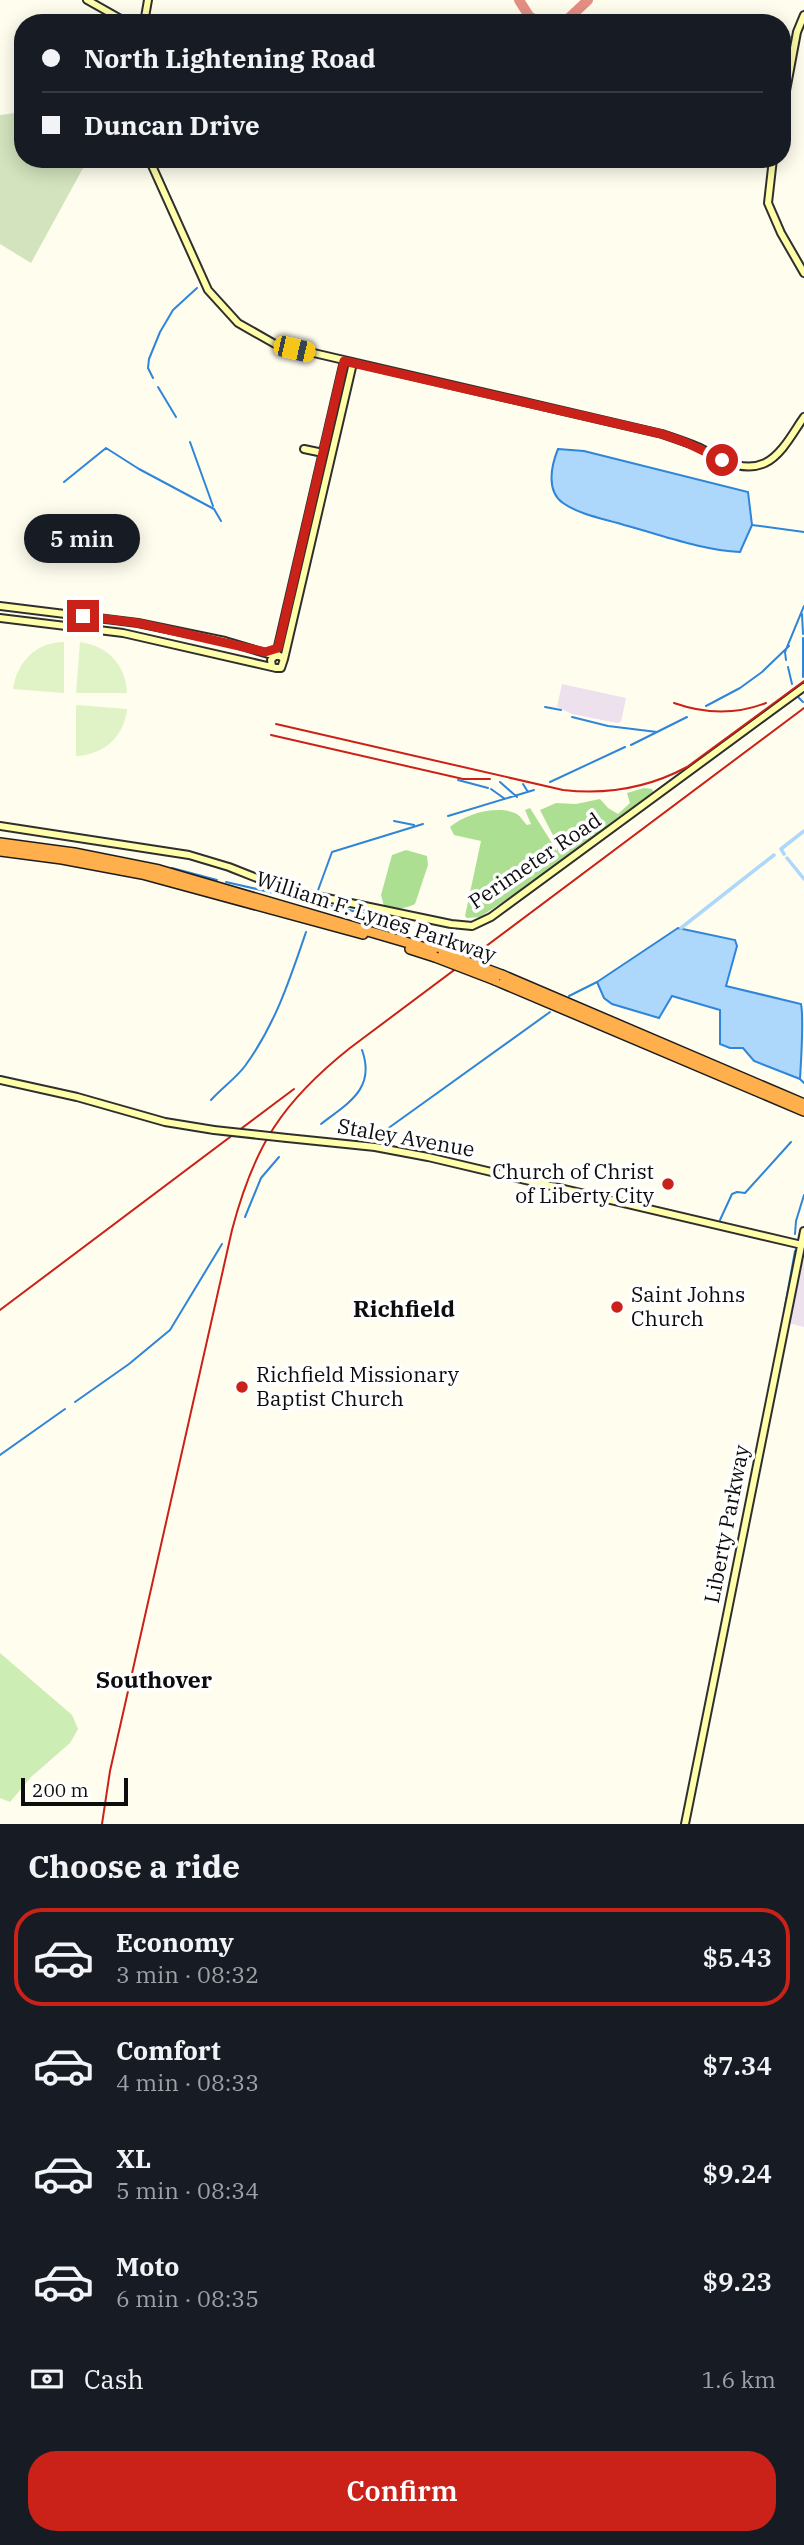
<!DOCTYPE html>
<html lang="en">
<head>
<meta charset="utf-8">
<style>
  body { margin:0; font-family:"IBM Plex Serif",serif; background:#20242c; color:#f1f3f6; height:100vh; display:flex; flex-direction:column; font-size:26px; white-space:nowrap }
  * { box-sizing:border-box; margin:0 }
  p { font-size:23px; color:#9ea1a6 }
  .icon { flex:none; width:38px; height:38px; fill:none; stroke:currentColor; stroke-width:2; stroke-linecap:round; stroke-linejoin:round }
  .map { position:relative; height:1824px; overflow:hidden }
  .details { display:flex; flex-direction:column; background:#171b24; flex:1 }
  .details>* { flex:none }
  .hud { position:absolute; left:14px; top:14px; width:777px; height:154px; border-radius:28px; box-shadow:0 4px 18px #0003; display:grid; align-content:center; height:154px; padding:0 28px; background:#171b24 }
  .scale { position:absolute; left:21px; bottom:18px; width:107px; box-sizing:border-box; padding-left:7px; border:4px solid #0d0d0d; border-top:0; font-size:19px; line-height:24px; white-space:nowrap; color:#0d0d0d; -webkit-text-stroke:5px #fff; paint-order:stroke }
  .end { position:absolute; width:32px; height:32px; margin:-16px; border:9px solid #ca2119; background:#fff; box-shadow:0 0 0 4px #fff }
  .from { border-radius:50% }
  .bubble { position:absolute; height:49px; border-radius:24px; background:#171b24; box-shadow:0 4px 18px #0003; font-size:23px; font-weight:600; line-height:49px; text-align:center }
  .car { position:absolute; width:21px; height:42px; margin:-21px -10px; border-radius:9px; box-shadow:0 0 5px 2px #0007; background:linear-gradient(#f5c518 24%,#345 0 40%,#f5c518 0 76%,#345 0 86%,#f5c518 0) }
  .hud b { display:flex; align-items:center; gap:24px; height:66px; font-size:26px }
  .hud b+b { border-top:2px solid #363941 }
  .hud i { width:18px; height:18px; background:#f1f3f6 }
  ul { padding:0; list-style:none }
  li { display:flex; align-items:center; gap:21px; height:98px; margin:0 14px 10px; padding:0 14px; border:4px solid transparent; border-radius:28px }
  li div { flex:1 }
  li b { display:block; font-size:26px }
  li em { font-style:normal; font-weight:600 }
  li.selected { border-color:#ca2119 }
  li>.icon { width:63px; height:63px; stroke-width:1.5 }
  h2 { padding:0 28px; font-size:32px; line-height:84px }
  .pay { display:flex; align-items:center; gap:18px; height:77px; padding:0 28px; font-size:26px }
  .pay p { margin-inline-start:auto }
  .cta { display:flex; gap:14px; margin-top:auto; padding:14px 28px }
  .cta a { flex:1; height:80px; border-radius:28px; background:#ca2119; color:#fff; font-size:28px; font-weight:600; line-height:80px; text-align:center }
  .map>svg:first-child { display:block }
  .industrial { fill:#ede1ed }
  .green { fill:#ccedb4 }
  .forest { fill:#addf92 }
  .cemetery { fill:#d3e3bd }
  .pitch { fill:#e0f3c6 }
  .water { fill:#add7fb; stroke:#2e85d9; stroke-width:2 }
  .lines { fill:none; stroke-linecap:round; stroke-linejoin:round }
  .stream { stroke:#2e85d9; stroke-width:2 }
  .canal { stroke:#add7fb; stroke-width:3.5 }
  .taxiway { stroke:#e48f84; stroke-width:10 }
  .secondary-casing { stroke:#2f2f2f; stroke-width:10 }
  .highway-casing { stroke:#1e1e1e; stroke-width:12 }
  .secondary { stroke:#fffea9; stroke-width:6 }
  .highway { stroke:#ffaf4c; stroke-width:9 }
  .rail { stroke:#ca2119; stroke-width:2 }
  .secondary-bridge-casing { stroke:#2f2f2f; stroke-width:10; stroke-linecap:butt }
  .highway-bridge-casing { stroke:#1e1e1e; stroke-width:12; stroke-linecap:butt }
  .secondary-bridge { stroke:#fffea9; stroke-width:6 }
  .highway-bridge { stroke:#ffaf4c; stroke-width:9 }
  .route { stroke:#ca2119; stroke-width:9 }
  .poi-dot { fill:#ca2119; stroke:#fff; stroke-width:2.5 }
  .labels { text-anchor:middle; stroke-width:7; stroke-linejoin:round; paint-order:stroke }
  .street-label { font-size:21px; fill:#0d0d0d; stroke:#fff }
  .poi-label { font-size:21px; fill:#0d0d0d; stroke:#fff; text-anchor:start }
  .neighbourhood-label { font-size:23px; font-weight:bold; fill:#0d0d0d; stroke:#fff }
</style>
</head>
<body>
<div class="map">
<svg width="804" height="1824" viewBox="0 0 804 1824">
  <rect width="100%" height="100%" fill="#fffdee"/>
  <path class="industrial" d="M562,684L626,698L621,722L617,723L572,714L557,707Z
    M803,1253H804V1327L788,1323Z"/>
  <path class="green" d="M0,1653L72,1715L78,1729L70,1743L31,1777L10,1802L0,1798Z"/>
  <path class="forest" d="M644,788L652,789L654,794L554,868L480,917L467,918L465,916L481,841L454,835L450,827C465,814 496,805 515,813C520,815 523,821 527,825L531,824L525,810L530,808L557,851L558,845L540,810L556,803L576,804L600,799L608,808L618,814L630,803L627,793Z
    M406,850L427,856L428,865L415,904C405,909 395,910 384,906L381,895L392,855Z"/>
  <path class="cemetery" d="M23,112V159H88L31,263L0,244V115Z"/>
  <path class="pitch" d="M64,642V693L13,689C17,662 36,642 64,642Z
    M80,642C108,646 126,665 127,693H76Z
    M78,705L127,709C124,736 106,753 79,756H76V706Z"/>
  <path class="water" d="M558,449L584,451L748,492L752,525L740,552C701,550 662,535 624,525C605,519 580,515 563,503C546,491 551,466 558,449Z
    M678,928L735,940L737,946L726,986L801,1004C804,1020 801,1061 800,1079L754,1061L743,1048H730L720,1044V1010L672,996L659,1018L612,1004L604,998L597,982Z"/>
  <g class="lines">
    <path class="stream" d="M153,378L148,368L149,359L160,332L173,310L197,288
      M158,387L176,417
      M190,442L213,506
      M64,482L106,448L139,469L214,509L221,521
      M752,525L804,532
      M802,614L803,634
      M786,660L785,652L804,606
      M788,667L792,684
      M803,677V638
      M798,697L803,702
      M706,706L740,688L762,672L789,646
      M545,707L561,710
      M572,717L608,726L657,732
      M631,745L687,717
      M458,780L488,788
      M500,782L517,797
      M550,782L625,747
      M523,784L528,792
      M491,789L505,799
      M448,816L534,790
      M394,821L414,825
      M172,868L217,880
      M226,882L366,914
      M317,893L332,852L423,824
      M569,996L597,982
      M800,1079L804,1083
      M211,1100C222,1088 237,1077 245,1066C275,1025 290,979 306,932
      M321,1124C348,1103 376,1089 362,1050
      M383,1132L550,1012
      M245,1217L261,1178L279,1157
      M720,1220L732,1194L737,1192L745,1193L791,1142
      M795,1234L796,1221L804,1195
      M784,1312L795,1251
      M75,1402L129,1364L170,1330L222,1244
      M0,1455L65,1409"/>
    <path class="canal" d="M784,854L781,849L804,831
      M787,858L804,879
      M681,928L774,855"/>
    <path class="taxiway" d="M519,0L529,16L541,23
      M559,23L569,18L588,0"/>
    <g class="secondary-casing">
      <path id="secondary" d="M87,0L128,23
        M144,23L148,0
        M782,112L797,32L804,15
        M149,159L208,290L238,323L275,344L662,434C674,438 686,442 698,447C719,457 741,474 765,463C782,455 794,431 804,417
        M773,159L768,203L781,233L804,273
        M304,449L323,453
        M0,606L138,623L225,641L275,656
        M0,618L123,633L276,668H281L284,659L280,656H275L271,660L272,666
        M276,655L344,361
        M284,659L353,363
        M0,826L189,855L229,867L272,884L298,892L451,924L472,926L491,917L804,687
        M0,1080L77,1097L165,1122L214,1130
        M287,1138L375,1147L428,1157L802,1245
        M685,1824L804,1231"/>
    </g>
    <g class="highway-casing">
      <path id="highway" d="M0,843L74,853L159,870L443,953
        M0,851L62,859L142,874L363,934
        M410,949L435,957
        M502,975L804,1104
        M495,980L804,1111"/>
    </g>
    <use href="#secondary" class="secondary"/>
    <use href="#highway" class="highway"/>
    <path class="rail" d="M674,703C705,714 735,715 766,703
      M276,724L563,790C607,795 648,788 687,767L804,681
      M271,735L463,779H490
      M0,1310L294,1089
      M102,1824L110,1771L232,1230C254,1146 282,1102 350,1048L804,708"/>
    <g class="secondary-bridge-casing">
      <path id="secondary-bridge" d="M214,1130L287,1138"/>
    </g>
    <g class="highway-bridge-casing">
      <path id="highway-bridge" d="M443,953L502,975
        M435,957L495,980"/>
    </g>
    <use href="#secondary-bridge" class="secondary-bridge"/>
    <use href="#highway-bridge" class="highway-bridge"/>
  </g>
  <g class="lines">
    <path class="route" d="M83,616L138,623L265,652L278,648L344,361L662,434L687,443L722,460"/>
  </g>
  <g class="poi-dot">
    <circle cx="668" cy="1184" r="7"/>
    <circle cx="617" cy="1307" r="7"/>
    <circle cx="242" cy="1387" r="7"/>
  </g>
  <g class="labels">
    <g class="street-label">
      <text transform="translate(535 861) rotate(-34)" y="7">Perimeter Road</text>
      <text transform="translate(376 917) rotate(18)" y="7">William F. Lynes Parkway</text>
      <text transform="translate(406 1138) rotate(10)" y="7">Staley Avenue</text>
      <text transform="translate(727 1524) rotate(-79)" y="7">Liberty Parkway</text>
    </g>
    <g class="poi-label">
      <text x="654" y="1179" text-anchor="end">Church of Christ<tspan x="654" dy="24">of Liberty City</tspan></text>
      <text x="631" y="1302">Saint Johns<tspan x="631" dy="24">Church</tspan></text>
      <text x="256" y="1382">Richfield Missionary<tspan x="256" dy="24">Baptist Church</tspan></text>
    </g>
    <g class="neighbourhood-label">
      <text x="404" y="1317">Richfield</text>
      <text x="154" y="1688">Southover</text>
    </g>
  </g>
</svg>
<div class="scale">200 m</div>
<i class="end from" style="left:722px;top:460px"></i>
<i class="end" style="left:83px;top:616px"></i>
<div class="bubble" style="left:24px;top:514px;width:116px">5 min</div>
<i class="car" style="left:294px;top:349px;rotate:103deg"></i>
<div class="hud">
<b><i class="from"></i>North Lightening Road</b>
<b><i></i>Duncan Drive</b>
</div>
</div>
<section class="details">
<h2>Choose a ride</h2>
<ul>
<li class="selected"><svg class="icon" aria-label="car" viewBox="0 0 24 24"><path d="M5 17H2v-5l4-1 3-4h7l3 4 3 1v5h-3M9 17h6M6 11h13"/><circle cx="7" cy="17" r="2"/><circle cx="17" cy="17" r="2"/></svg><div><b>Economy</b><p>3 min · 08:32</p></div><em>$5.43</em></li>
<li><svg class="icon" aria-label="car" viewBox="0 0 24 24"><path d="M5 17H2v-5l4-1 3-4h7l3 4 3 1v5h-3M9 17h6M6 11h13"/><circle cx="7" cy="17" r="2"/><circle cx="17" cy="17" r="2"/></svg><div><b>Comfort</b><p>4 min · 08:33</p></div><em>$7.34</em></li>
<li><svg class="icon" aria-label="car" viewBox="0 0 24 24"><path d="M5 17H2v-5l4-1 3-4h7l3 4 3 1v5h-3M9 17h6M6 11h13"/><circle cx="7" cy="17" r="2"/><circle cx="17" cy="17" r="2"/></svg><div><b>XL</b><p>5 min · 08:34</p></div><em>$9.24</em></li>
<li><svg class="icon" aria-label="car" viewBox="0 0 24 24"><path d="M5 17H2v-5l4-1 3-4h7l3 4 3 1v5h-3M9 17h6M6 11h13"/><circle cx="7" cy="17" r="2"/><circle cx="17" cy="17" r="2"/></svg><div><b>Moto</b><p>6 min · 08:35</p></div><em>$9.23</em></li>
</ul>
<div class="pay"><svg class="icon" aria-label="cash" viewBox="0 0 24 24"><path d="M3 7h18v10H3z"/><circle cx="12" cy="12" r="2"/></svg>Cash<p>1.6 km</p></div>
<div class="cta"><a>Confirm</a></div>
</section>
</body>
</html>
